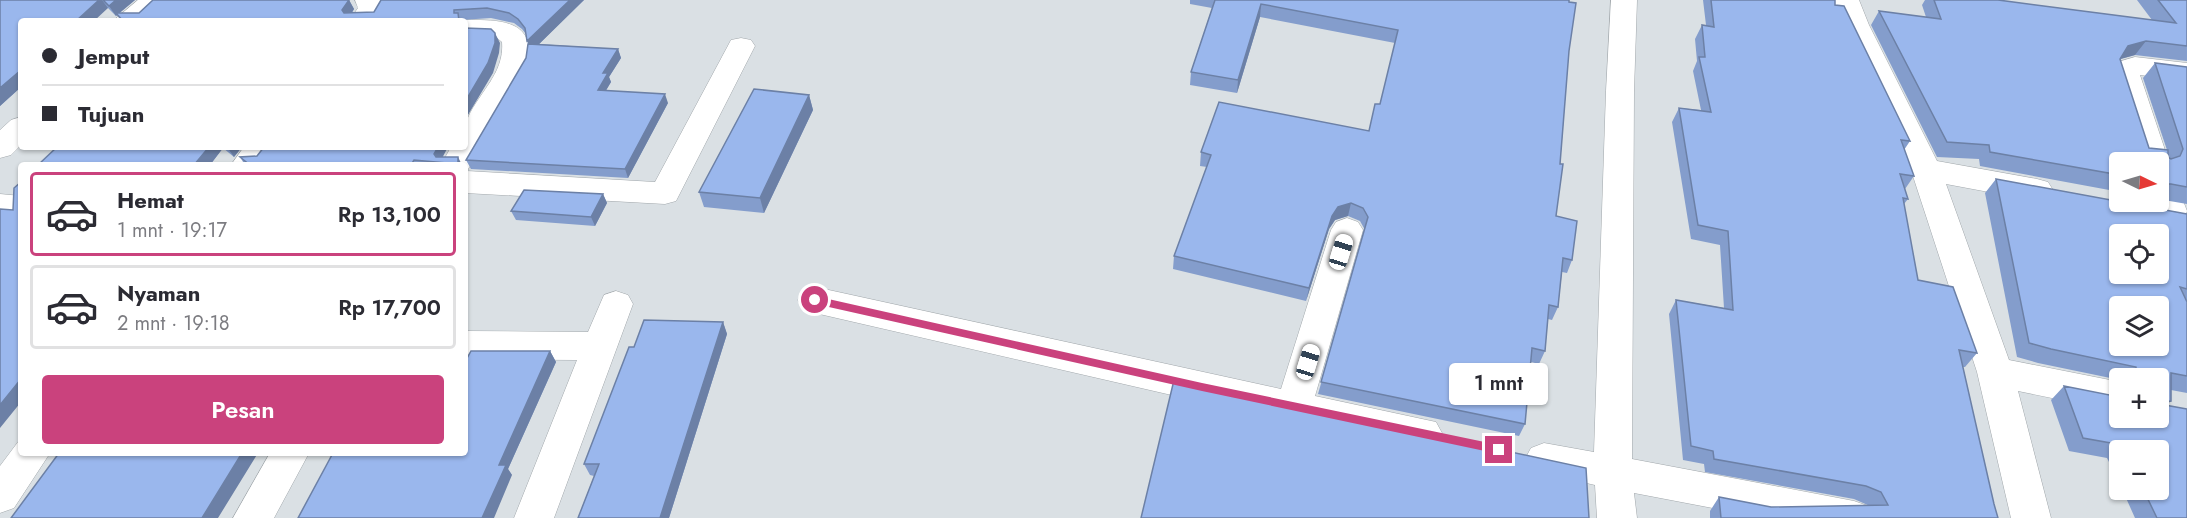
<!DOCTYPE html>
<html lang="id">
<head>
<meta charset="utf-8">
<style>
  body { margin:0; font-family:Jost,sans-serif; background:#f7f7f7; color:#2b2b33; height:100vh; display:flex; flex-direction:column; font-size:22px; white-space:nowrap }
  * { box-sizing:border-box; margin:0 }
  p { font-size:20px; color:#7c7c81 }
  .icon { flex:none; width:33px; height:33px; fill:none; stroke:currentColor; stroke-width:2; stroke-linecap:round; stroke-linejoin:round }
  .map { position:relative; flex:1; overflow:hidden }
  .side { position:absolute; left:18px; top:162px; width:450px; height:294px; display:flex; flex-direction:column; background:#fff; border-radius:6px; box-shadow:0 2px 4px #0004 }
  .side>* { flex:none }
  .hud { position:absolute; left:18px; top:18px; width:450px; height:132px; border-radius:6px; box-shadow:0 2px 4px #0004; display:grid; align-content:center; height:132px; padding:0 24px; background:#fff }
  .needle { width:39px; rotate:95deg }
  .buttons { position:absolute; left:2109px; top:152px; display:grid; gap:12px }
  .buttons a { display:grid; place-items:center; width:60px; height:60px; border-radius:6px; background:#fff; box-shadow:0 2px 4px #0004; font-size:30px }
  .end { position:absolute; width:27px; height:27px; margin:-14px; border:8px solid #ca427d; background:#fff; box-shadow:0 0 0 3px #fff }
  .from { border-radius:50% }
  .bubble { position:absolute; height:42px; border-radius:6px; background:#fff; box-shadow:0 2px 4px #0004; font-size:20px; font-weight:600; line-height:42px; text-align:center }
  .car { position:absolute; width:18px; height:36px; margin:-18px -9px; border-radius:8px; box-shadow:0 0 4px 2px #0007; background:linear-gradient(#fff 24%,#345 0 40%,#fff 0 76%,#345 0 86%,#fff 0) }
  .hud b { display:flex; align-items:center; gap:21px; height:57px; font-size:22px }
  .hud b+b { border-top:2px solid #e1e1e2 }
  .hud i { width:15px; height:15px; background:#2b2b33 }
  ul { padding:10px 0 0; list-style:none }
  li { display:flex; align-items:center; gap:18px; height:84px; margin:0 12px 9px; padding:0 12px; border:3px solid #e1e1e2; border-radius:6px }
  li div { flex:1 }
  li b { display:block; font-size:22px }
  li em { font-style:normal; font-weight:600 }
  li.current { border-color:#ca427d }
  li>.icon { width:54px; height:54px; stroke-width:1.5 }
  .button { display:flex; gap:12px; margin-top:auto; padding:12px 24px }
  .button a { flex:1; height:69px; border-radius:6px; background:#ca427d; color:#fff; font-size:24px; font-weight:600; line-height:69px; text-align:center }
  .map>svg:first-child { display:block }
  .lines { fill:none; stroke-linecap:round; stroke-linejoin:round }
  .minor-casing { stroke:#a1a7ab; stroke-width:1 }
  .minor { fill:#fff; fill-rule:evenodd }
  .wall { fill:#849dcc }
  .shaded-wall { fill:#6c80a6 }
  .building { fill:#9ab7ed; stroke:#6c80a6; stroke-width:1.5; fill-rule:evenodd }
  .route { fill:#ca427d }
</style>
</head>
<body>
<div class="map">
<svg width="2187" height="518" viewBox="0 0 2187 518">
  <rect width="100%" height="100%" fill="#dae0e4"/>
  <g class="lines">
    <g class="minor-casing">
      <path id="minor" d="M138,0H168L144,21H113Z
        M355,0H381L384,8L377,21H349L358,8Z
        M1611,0H1637L1634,91L1632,459L1854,501L1868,506L1874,518H1765L1634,493L1637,518H1597L1595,485L1531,470L1525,459L1531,448L1544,443L1594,452L1606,91Z
        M1833,0H1859L1869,25L1937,161L2037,179L2048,182L2053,190L2048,198L2037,201L1946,184L2009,360L2120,382V412L2018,391L2051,518H2011L1977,372L1911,170L1841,25Z
        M465,20C500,20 537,19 528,66L467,171L655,182L731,40L741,38L751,40L755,46L676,201L665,204L465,193V165H441L451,147H465C465,140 463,130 466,123C476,94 505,75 502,42L496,37L465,36V21H460Z
        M2135,57L2187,63V81L2140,75L2169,162L2166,167L2173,175L2187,211L2183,222L2172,225L2161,222L2152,201H2158V162H2139L2111,73L2118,62Z
        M21,117V145L11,155L0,158V130L11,120Z
        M244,147H275L262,165H231Z
        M0,194L21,196V218L0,216Z
        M1347,218L1358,222L1363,230L1315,396L1436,422L1442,433L1436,444L1423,448L1202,402L815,313L803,309L798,300L803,291L815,287L1281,389L1331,230L1336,222Z
        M616,291L628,295L633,304L554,518H514L577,360L465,359V331L588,332L604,295Z
        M21,441V453H50L14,508L0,513V466L18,442Z
        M270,453H309L274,518H233Z"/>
    </g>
    <use href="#minor" class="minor"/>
  </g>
  <path class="wall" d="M0,0H135L119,13H139L153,0H349L354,9L352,13L374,12L381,0H584L539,44L618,49L621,58L609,77L611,82L606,90L668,103L628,178L471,169L466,160L526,58L528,44L526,34L522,29L514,23L491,18L461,20L462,21H121L117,15L116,16L108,8L21,21V87L0,106Z
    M1190,0H1569V51L1556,216L1572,260L1567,273L1562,272L1558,307L1552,320L1548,319L1545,351L1539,364L1531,362L1525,424L1519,436L1318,394L1365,230L1360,221L1348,216L1335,220L1329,229L1306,301L1173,269L1174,256L1207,167L1200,166L1201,152L1369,131L1380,104L1395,43L1260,17L1237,93L1190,85L1191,72L1212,8L1190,4Z
    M1703,0H1835V5L1910,141L1904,150L1914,176L1905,189L1908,199L1904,204L1918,280L1977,353L1965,367H1963L1994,504L1998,518H1710V511L1719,497L1771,507L1870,506L1854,499L1705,472L1704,464L1683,460L1669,314L1676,300L1724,308L1720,245L1691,239L1672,122L1679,108L1701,110L1693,71L1697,61L1695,39L1702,25H1706Z
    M1925,0H1998L2152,20L2137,0H2187V61L2135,55L2120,59L2149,148L2167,150L2143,78L2155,63L2187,67V204L2158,199V162H2120V192L1980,166L1979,159L1937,157L1871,25L1879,11L1926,17L1922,5Z
    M809,95L813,110L764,213L704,207L699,192Z
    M57,147H242L234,157L223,148L210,165H38Z
    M257,156L443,157L462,165H245L240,157Z
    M1996,179L2187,214V393L2171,390V401L2166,405L2187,518H2135L2122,489H2158V450H2120V484L2107,458L2069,451L2051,400L2064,386L2120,417L2158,378H2120V380L2038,363L2017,357L1985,193Z
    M603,194L607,203L595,226L516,220L511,211Z
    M723,322L727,334L669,518H578L594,476L590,475L584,464L634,347Z
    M550,351L556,362L508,469L512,475L332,454L311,453H465Z"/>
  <path class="shaded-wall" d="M99,0H102L108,8L94,21H76Z
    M116,0H135L116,16L109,6Z
    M349,0L354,9L347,20L342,10Z
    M570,0H584L532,51L527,41Z
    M1261,4L1260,17L1237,93L1238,80Z
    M495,33L500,43L499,53L493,73L465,120V102Z
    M2146,41L2135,55L2117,60L2128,46Z
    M618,49L621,58L609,77L611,82L601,99L598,90L603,73Z
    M21,70V87L0,106V88Z
    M665,94L668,103L628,178L625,169Z
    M809,95L813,110L764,213L760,198Z
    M209,147H222L223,148L210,165H194Z
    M227,147H242L234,157Z
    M438,147H448L440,162L434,154Z
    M458,157L462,165H458Z
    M603,194L607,203L595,226L591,217Z
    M1351,203L1348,216L1335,220L1329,229L1306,301L1309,288L1332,216L1338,207Z
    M723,322L727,334L669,518H660Z
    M550,351L556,362L508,469L512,475L494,518H482L499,465Z
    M21,379V402L0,428V405Z
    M242,453H258L218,518H202Z"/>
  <path class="building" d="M0,0H99L76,21H21V70L0,88Z
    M103,0H116L109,6Z
    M153,0H349L342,10L344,13L374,12L381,0H570L527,41L525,28L518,19L509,13L487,8L454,10V13H458L459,21H123L116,13H139Z
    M1215,0H1569V2L1576,3L1569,51L1560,164H1563L1556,216L1577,221L1572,260L1563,258L1558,307L1549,305L1545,351L1532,348L1525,424L1321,382L1368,217L1363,208L1351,203L1338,207L1332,216L1309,288L1174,256L1211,155L1201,152L1219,102L1369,131L1375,104H1380L1398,30L1261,4L1238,80L1191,72Z
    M1711,0H1835V5L1844,6L1910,141L1901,140L1914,176L1900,174L1908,199L1903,198L1918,280L1953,287L1977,353L1959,350L1994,504L1998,518H1721L1719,497L1771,507L1888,505L1881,492L1866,486L1714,459L1713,451L1691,446L1676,300L1733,310L1728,231L1698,225L1679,108L1711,112L1699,57H1705L1702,25L1714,27Z
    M1934,0H1998L2176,23L2158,0H2187V46L2146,41L2128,46L2120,59L2149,148L2168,150V157L2171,159L2180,156L2183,149L2155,63L2187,67V187L2171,184H2158V162H2120V175L1990,152L1989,145L1947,142L1879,11L1941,19Z
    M465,28L491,29L495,33V43L488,63L465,102Z
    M528,44L618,49L603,73H608L598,90L665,94L625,169L466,160L526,58Z
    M754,89L809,95L760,198L699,192Z
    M57,147H209L194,165H38Z
    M264,147H438L434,154L436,157H458V164L414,160L411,165H250L240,157L257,156Z
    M1996,179L2187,214V289L2180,287L2187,302V376L2171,373V401L2165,402V405L2187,409V518H2157L2143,489H2158V450H2125L2122,445L2083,438L2064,386L2120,397V417H2158V378H2136V367L2051,349L2029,343ZM2120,234H2158V273H2120ZM2120,306H2158V345H2120Z
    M21,182V379L0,405V209L13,210L14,188Z
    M524,190L603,194L591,217L511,211Z
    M644,320L723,322L660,518H578L599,464H584L629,347H634Z
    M471,351H550L499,465H506L482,518H298L333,453H465V362Z
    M1174,380L1586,468L1589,518H1141Z
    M59,453H242L202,518H11Z"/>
  <path class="route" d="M815,296L1202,383L1499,445L1505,450L1499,454L1202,391L811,303V297Z"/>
</svg>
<div class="buttons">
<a><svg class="needle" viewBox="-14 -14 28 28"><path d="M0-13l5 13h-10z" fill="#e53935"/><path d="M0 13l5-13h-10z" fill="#7c7c81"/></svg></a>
<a><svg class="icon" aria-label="locate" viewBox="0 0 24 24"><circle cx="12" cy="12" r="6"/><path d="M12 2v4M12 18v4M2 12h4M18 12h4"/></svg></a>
<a><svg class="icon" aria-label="layers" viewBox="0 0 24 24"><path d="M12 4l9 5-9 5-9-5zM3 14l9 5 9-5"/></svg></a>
<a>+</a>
<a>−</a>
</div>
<i class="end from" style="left:815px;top:300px"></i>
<i class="end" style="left:1499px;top:450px"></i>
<div class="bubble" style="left:1449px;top:363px;width:99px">1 mnt</div>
<i class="car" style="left:1341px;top:252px;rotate:17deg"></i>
<i class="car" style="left:1308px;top:362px;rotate:17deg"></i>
<div class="hud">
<b><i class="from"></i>Jemput</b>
<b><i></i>Tujuan</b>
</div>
<section class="side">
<ul>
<li class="current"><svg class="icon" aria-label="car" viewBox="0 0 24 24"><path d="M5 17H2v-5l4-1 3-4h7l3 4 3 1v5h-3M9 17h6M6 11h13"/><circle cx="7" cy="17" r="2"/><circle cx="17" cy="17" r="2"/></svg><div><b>Hemat</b><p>1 mnt · 19:17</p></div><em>Rp 13,100</em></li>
<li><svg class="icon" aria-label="car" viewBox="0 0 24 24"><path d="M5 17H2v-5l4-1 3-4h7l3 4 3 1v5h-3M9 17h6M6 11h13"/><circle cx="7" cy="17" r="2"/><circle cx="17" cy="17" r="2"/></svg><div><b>Nyaman</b><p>2 mnt · 19:18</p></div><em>Rp 17,700</em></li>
</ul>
<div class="button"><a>Pesan</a></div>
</section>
</div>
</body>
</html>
